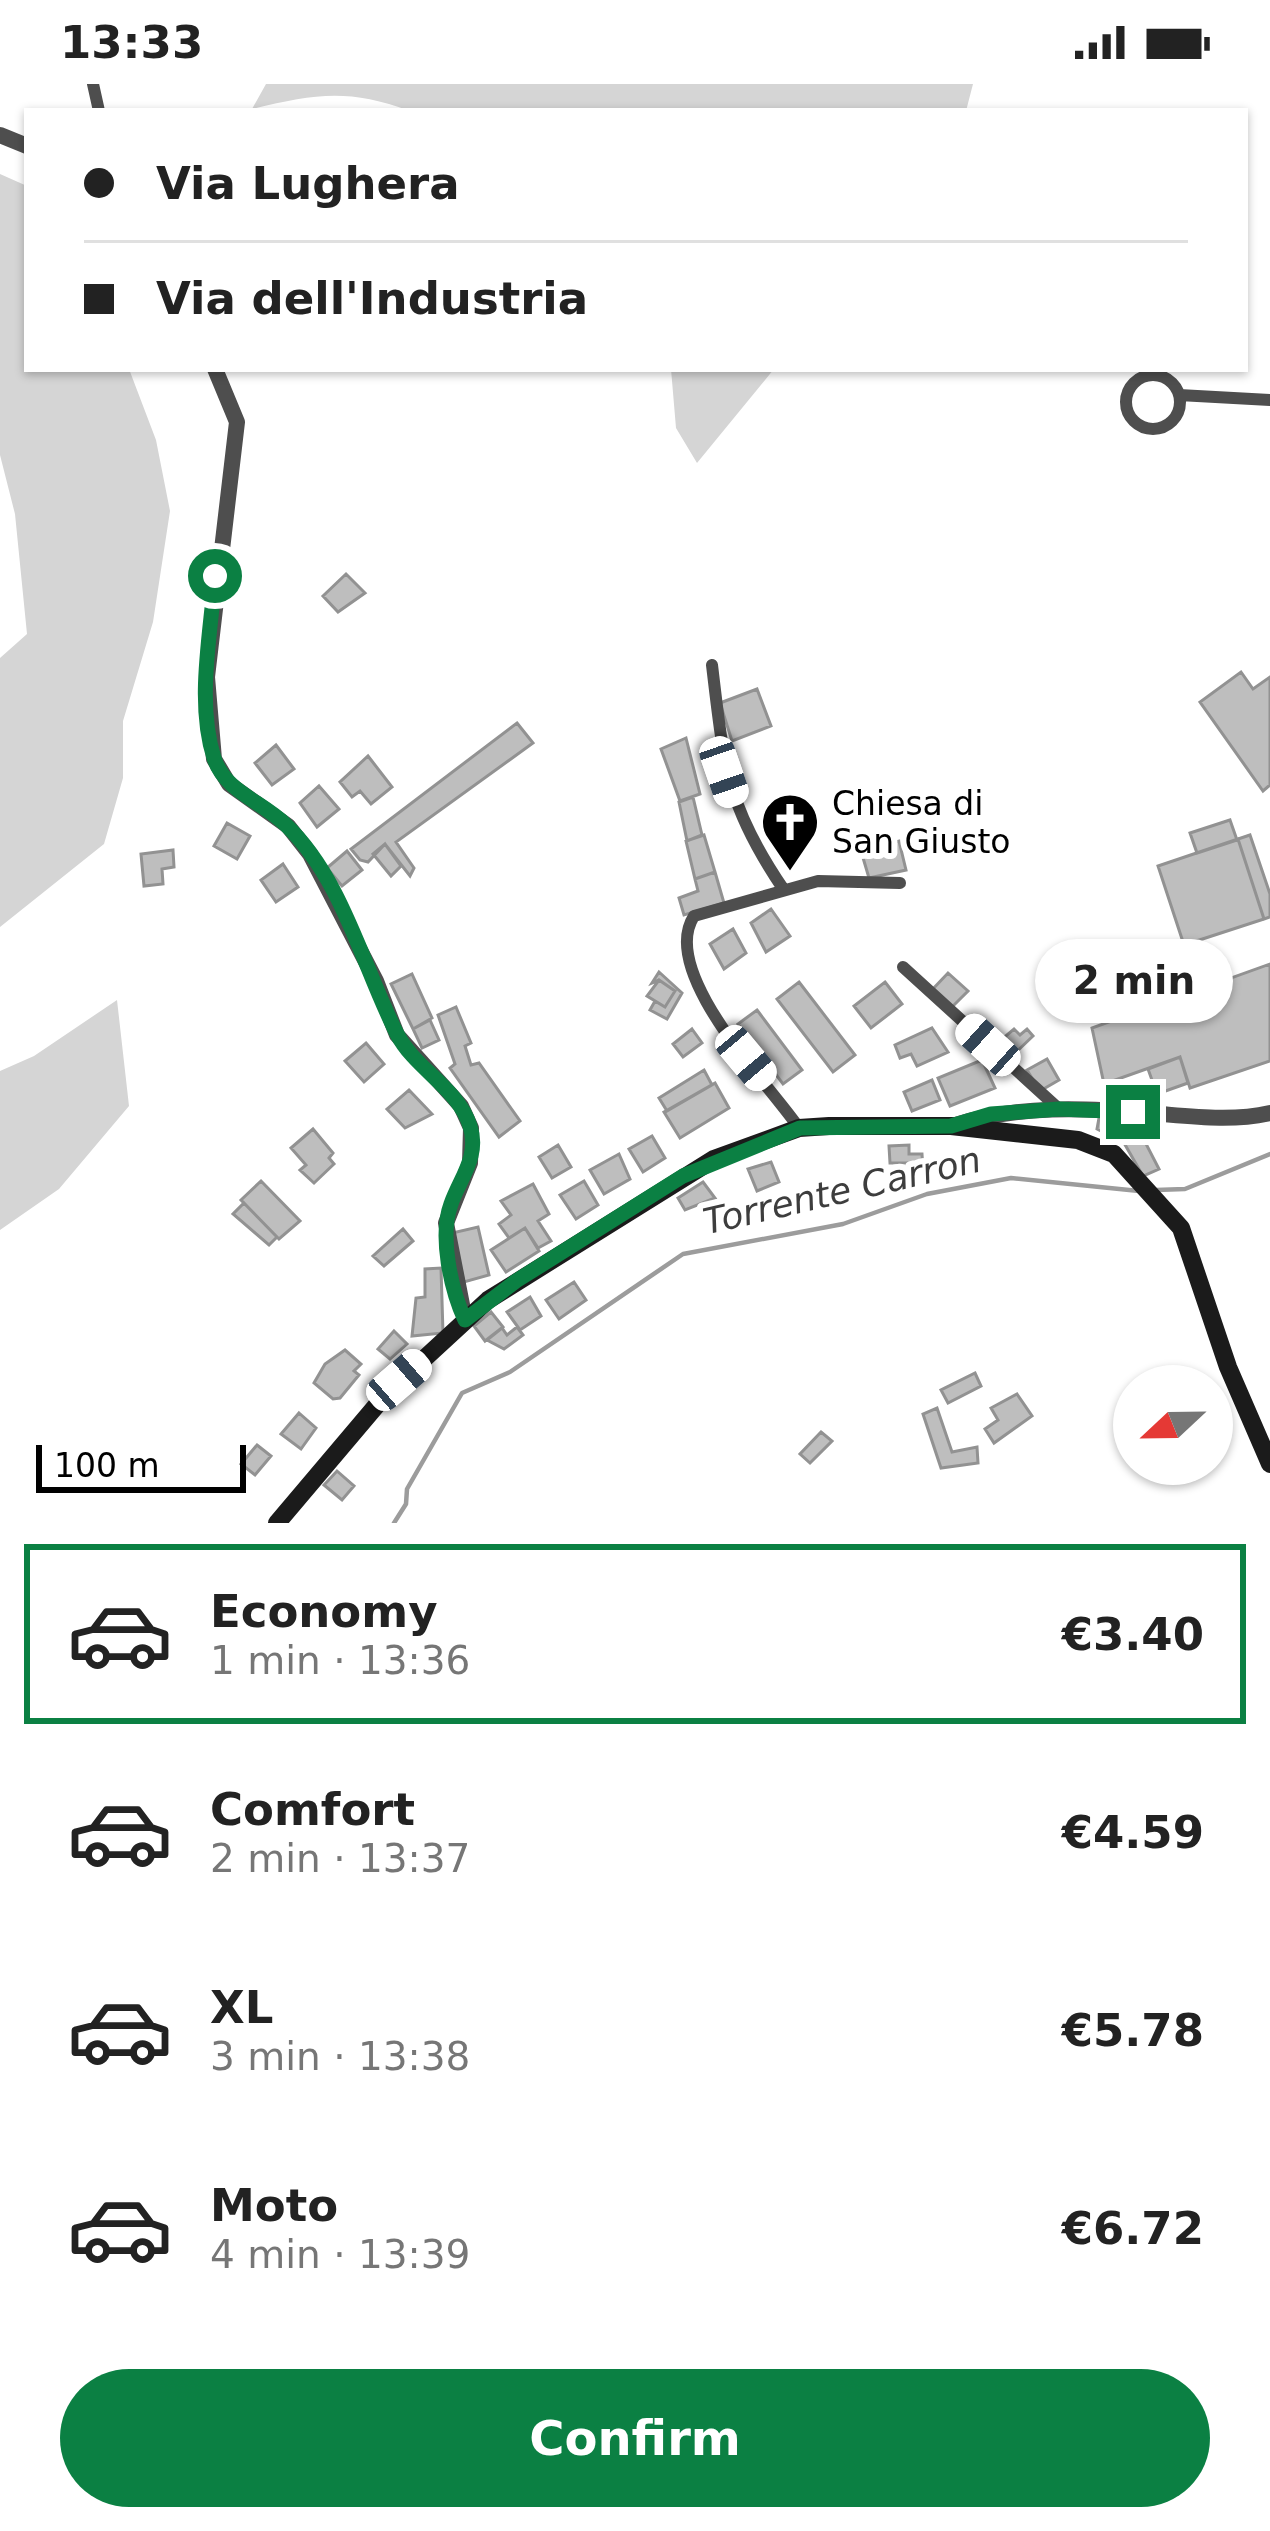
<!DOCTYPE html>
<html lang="en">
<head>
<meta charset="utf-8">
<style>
  body { margin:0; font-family:"DejaVu Sans",sans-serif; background:#f2f2f2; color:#222; height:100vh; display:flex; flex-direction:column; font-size:45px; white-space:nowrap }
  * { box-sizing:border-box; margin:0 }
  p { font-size:39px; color:#767676 }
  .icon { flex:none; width:66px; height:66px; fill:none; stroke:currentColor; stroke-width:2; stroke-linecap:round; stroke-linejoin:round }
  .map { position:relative; height:1439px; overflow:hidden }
  .panel { display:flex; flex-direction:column; background:#fff; flex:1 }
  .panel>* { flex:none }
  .banner { position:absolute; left:24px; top:24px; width:1224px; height:264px; border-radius:0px; box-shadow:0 3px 9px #0004; display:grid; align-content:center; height:264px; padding:0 60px; background:#fff }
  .needle { width:78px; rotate:248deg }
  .tools { position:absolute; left:1113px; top:1281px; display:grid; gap:24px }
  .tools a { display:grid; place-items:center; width:120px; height:120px; border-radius:50%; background:#fff; box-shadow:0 3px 9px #0004; font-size:60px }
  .scale { position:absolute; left:36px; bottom:30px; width:210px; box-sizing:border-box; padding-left:12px; border:6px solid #000; border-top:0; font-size:33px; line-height:42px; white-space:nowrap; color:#000; -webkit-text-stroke:9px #fff; paint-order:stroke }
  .end { position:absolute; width:54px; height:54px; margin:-27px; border:15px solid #0b8043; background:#fff; box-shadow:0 0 0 6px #fff }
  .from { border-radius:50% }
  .bubble { position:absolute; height:84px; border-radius:42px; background:#fff; box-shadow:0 3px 9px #0004; font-size:39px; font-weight:800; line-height:84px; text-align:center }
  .car { position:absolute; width:36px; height:72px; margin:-36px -18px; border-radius:15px; box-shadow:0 0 9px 3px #0007; background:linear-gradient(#fff 24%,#345 0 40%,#fff 0 76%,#345 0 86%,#fff 0) }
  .banner b { display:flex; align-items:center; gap:42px; height:114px; font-size:45px }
  .banner b+b { border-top:3px solid #e0e0e0 }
  .banner i { width:30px; height:30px; background:#222 }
  ul { padding:21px 0 0; list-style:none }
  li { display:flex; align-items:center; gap:36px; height:180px; margin:0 24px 18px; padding:0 36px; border:6px solid transparent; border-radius:0px }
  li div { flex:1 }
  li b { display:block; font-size:45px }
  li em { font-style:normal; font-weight:800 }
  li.current { border-color:#0b8043 }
  li>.icon { width:108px; height:108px; stroke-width:1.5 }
  .cta { display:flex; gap:24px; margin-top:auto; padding:24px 60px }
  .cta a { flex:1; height:138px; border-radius:72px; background:#0b8043; color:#fff; font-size:48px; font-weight:800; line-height:138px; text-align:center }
  .status { display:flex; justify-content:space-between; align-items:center; height:84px; padding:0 60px; background:#fff; direction:ltr }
  .status svg { height:33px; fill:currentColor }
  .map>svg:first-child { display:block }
  .green { fill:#d5d5d5 }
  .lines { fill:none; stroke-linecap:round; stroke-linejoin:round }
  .stream { stroke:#9c9c9c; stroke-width:4.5 }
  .building { fill:#bebebe; stroke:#929292; stroke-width:3 }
  .minor { stroke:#4e4e4e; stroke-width:12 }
  .tertiary { stroke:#4e4e4e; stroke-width:16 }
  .secondary { stroke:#1b1b1b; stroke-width:18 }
  .route { stroke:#0b8043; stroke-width:15 }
  .labels { text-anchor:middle; stroke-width:12; stroke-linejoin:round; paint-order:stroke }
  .poi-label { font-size:33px; fill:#000; stroke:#fff; text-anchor:start }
  .water-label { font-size:36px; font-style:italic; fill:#3d3d3d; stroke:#fff }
</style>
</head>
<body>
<div class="status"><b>13:33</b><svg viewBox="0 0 49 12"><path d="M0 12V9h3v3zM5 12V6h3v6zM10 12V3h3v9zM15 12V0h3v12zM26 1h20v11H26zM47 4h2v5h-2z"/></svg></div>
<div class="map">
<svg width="1270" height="1439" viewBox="0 0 1270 1439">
  <rect width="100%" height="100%" fill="#fff"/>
  <path class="green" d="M266,0H973L966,27H410C348,4 314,10 252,25Z
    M0,90L27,102V285H129L156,356L170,427L153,538L123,637V694L104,760L0,843V574L27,550L15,430L0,371Z
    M671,285H774L697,379L676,344Z
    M117,916L129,1022L59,1105L0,1146V987L34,972Z"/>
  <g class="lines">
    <path class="stream" d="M1156,1106L1185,1105L1270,1070
      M394,1439L406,1420L407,1405L462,1309L510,1288L683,1170L843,1140L927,1110L1011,1094L1139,1107"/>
  </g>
  <path class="building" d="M346,490L365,509L338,528L323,512Z
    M1241,588L1253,605L1270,593V701L1263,707L1200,618Z
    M757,605L771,642L732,657L720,619Z
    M517,639L533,659L396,758L414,784L410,792L385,760L368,778L360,776L351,765Z
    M686,654L700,710L680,717L661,665Z
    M276,661L294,685L272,701L255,679Z
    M368,672L392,703L371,720L360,707L352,713L340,698Z
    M319,702L339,725L317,743L300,719Z
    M693,713L702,751L687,757L679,718Z
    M1230,736L1237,756L1197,769L1190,749Z
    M227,739L250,752L237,775L214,762Z
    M704,751L715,788L695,795L686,757Z
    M1250,751L1270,810V833L1264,835L1238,755Z
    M1238,755L1264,835L1184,861L1158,782Z
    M899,757L906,786L869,794L861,767Z
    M385,760L401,782L391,792L373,770Z
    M173,766L174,783L162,785L163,800L144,802L141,770Z
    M347,767L362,786L342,802L327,784Z
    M283,780L298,803L276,818L261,796Z
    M715,788L724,819L684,831L679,814L698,807L695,795Z
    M771,825L790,852L766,868L751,839Z
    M733,845L746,869L724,885L710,860Z
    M1270,880V977L1190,1004L1180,973L1104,1000L1092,944Z
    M659,888L682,909L667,935L650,926L655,917L665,923L675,907L659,896L652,899Z
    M948,889L968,907L950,925L931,907Z
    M412,890L432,934L413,945L391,900Z
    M659,896L675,907L665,923L647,912Z
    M799,898L855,971L833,988L777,915Z
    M885,898L902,920L871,944L854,922Z
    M456,923L471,959L465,962L471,981L479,979L520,1037L499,1053L450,984L455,980L438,931Z
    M757,926L802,986L783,1000L738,940Z
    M430,936L439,956L422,964L413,945Z
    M932,944L948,968L917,982L911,970L900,974L895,961Z
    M692,945L702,959L683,973L673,960Z
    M1014,945L1020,951L1027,945L1033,952L1009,975L995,961Z
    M366,959L384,980L364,998L345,977Z
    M1180,973L1188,999L1157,1010L1148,985Z
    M1047,975L1059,996L1040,1007L1027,986Z
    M982,976L995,1004L950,1022L938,994Z
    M704,986L712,1001L667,1027L659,1014Z
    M932,996L940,1016L912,1027L904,1008Z
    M715,999L729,1024L680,1054L664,1028Z
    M409,1006L432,1030L405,1044L387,1025Z
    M1099,1034L1121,1036V1047L1141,1050L1159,1085L1143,1092L1124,1059L1097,1045Z
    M313,1045L333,1069L329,1074L334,1080L314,1099L300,1086L306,1081L291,1064Z
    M652,1052L665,1074L643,1088L629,1065Z
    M558,1061L571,1083L552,1094L539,1073Z
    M909,1061V1070H922L923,1087L906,1088L907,1079H890L889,1062Z
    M619,1070L630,1095L604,1110L590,1086Z
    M771,1078L779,1098L757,1107L748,1085Z
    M261,1097L300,1137L279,1155L241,1116Z
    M584,1097L598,1121L576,1135L560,1111Z
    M703,1098L715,1114L685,1126L678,1114Z
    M533,1100L549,1130L538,1137L551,1157L538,1164L525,1144L509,1154L499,1140L511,1131L501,1117Z
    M244,1119L277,1153L269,1161L233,1130Z
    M478,1143L489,1191L464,1198L452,1149Z
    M525,1144L539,1167L506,1188L491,1166Z
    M403,1145L413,1157L384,1182L373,1172Z
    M441,1184L443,1249L412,1252L416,1214L425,1213V1185Z
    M574,1198L586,1216L559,1235L546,1216Z
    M530,1213L541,1232L520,1246L507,1228Z
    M491,1228L503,1243L485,1257L474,1242Z
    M517,1243L523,1251L504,1265L487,1256L502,1244L507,1251Z
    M394,1247L407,1260L390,1275L378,1265Z
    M345,1266L361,1280L354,1287L359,1291L340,1314L333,1315L314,1299L325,1280Z
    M975,1289L981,1302L948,1319L941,1306Z
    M1017,1310L1032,1332L994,1359L985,1345L998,1336L991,1324Z
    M937,1324L952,1368L977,1363L978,1379L941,1384L923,1330Z
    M299,1329L316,1344L301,1365L281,1350Z
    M821,1348L832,1357L810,1379L800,1370Z
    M257,1361L271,1372L255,1391L241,1380Z
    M337,1387L354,1402L342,1416L324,1401Z"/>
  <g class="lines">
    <path class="minor" d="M93,0L99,27
      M1126 318a27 27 0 1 1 54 0a27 27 0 1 1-54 0Z
      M1179,311L1270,316
      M712,581C724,681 726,721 784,806
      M903,883L1059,1025
      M799,1044C768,999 658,888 694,832L818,797L900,799"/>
    <path class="tertiary" d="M0,51L27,62
      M215,285L237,338L207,593L214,675L229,700L288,742L310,770L376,897L397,951L461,1022L471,1044L470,1079L446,1139L465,1236
      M955,1041C1018,1021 1084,1024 1149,1029C1189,1032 1231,1038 1270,1029"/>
    <path class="secondary" d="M277,1439L387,1309L488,1216L714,1075L799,1044L829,1042H951L1078,1056L1114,1070L1181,1144L1228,1283L1270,1380"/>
  </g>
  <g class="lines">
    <path class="route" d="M215,492C211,549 196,618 214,674C225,708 262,717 286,741C342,794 363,883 397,950C415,985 458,1004 470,1042C480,1072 460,1094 451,1120C439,1152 451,1206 465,1236L516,1197L683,1092L800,1044L951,1042L991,1030L1059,1025L1133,1028"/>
  </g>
  <defs>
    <g id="church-pin" transform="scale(3)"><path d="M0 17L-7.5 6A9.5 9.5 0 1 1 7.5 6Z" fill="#000" stroke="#fff"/><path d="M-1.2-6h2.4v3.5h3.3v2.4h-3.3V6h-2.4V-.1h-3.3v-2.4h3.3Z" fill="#fff"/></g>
  </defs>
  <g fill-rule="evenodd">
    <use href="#church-pin" x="790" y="738"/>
  </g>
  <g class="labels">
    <g class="poi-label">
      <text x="832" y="731">Chiesa di<tspan x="832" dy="38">San Giusto</tspan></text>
    </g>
    <g class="water-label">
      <text transform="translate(842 1106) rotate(-13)" y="13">Torrente Carron</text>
    </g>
  </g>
</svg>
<div class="tools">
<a><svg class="needle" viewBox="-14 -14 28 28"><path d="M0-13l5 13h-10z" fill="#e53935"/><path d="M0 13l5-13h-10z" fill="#767676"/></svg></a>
</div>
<div class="scale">100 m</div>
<i class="end from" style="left:215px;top:492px"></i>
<i class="end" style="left:1133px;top:1028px"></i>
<div class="bubble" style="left:1035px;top:855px;width:198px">2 min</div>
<i class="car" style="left:724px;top:688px;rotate:161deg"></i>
<i class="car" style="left:988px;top:961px;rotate:312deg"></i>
<i class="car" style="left:746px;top:974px;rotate:140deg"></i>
<i class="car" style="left:399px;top:1296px;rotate:49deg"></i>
<div class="banner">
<b><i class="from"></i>Via Lughera</b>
<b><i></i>Via dell'Industria</b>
</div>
</div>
<section class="panel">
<ul>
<li class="current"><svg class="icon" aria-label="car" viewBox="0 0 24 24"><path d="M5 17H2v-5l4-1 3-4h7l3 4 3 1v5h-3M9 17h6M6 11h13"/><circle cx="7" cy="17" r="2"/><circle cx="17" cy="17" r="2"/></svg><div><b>Economy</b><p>1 min · 13:36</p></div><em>€3.40</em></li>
<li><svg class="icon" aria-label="car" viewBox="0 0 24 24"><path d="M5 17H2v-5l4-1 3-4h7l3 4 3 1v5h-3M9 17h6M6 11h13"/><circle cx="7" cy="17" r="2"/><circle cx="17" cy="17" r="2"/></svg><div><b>Comfort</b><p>2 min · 13:37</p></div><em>€4.59</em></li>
<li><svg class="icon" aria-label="car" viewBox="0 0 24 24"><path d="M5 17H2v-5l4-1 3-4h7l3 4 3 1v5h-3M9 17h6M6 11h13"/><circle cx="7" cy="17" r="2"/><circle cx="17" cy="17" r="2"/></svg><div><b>XL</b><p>3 min · 13:38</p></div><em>€5.78</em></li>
<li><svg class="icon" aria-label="car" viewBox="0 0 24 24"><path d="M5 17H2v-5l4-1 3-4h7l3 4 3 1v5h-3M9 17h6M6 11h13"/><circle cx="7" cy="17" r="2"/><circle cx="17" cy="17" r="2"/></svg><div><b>Moto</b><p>4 min · 13:39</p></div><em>€6.72</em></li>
</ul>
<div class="cta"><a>Confirm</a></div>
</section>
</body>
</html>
